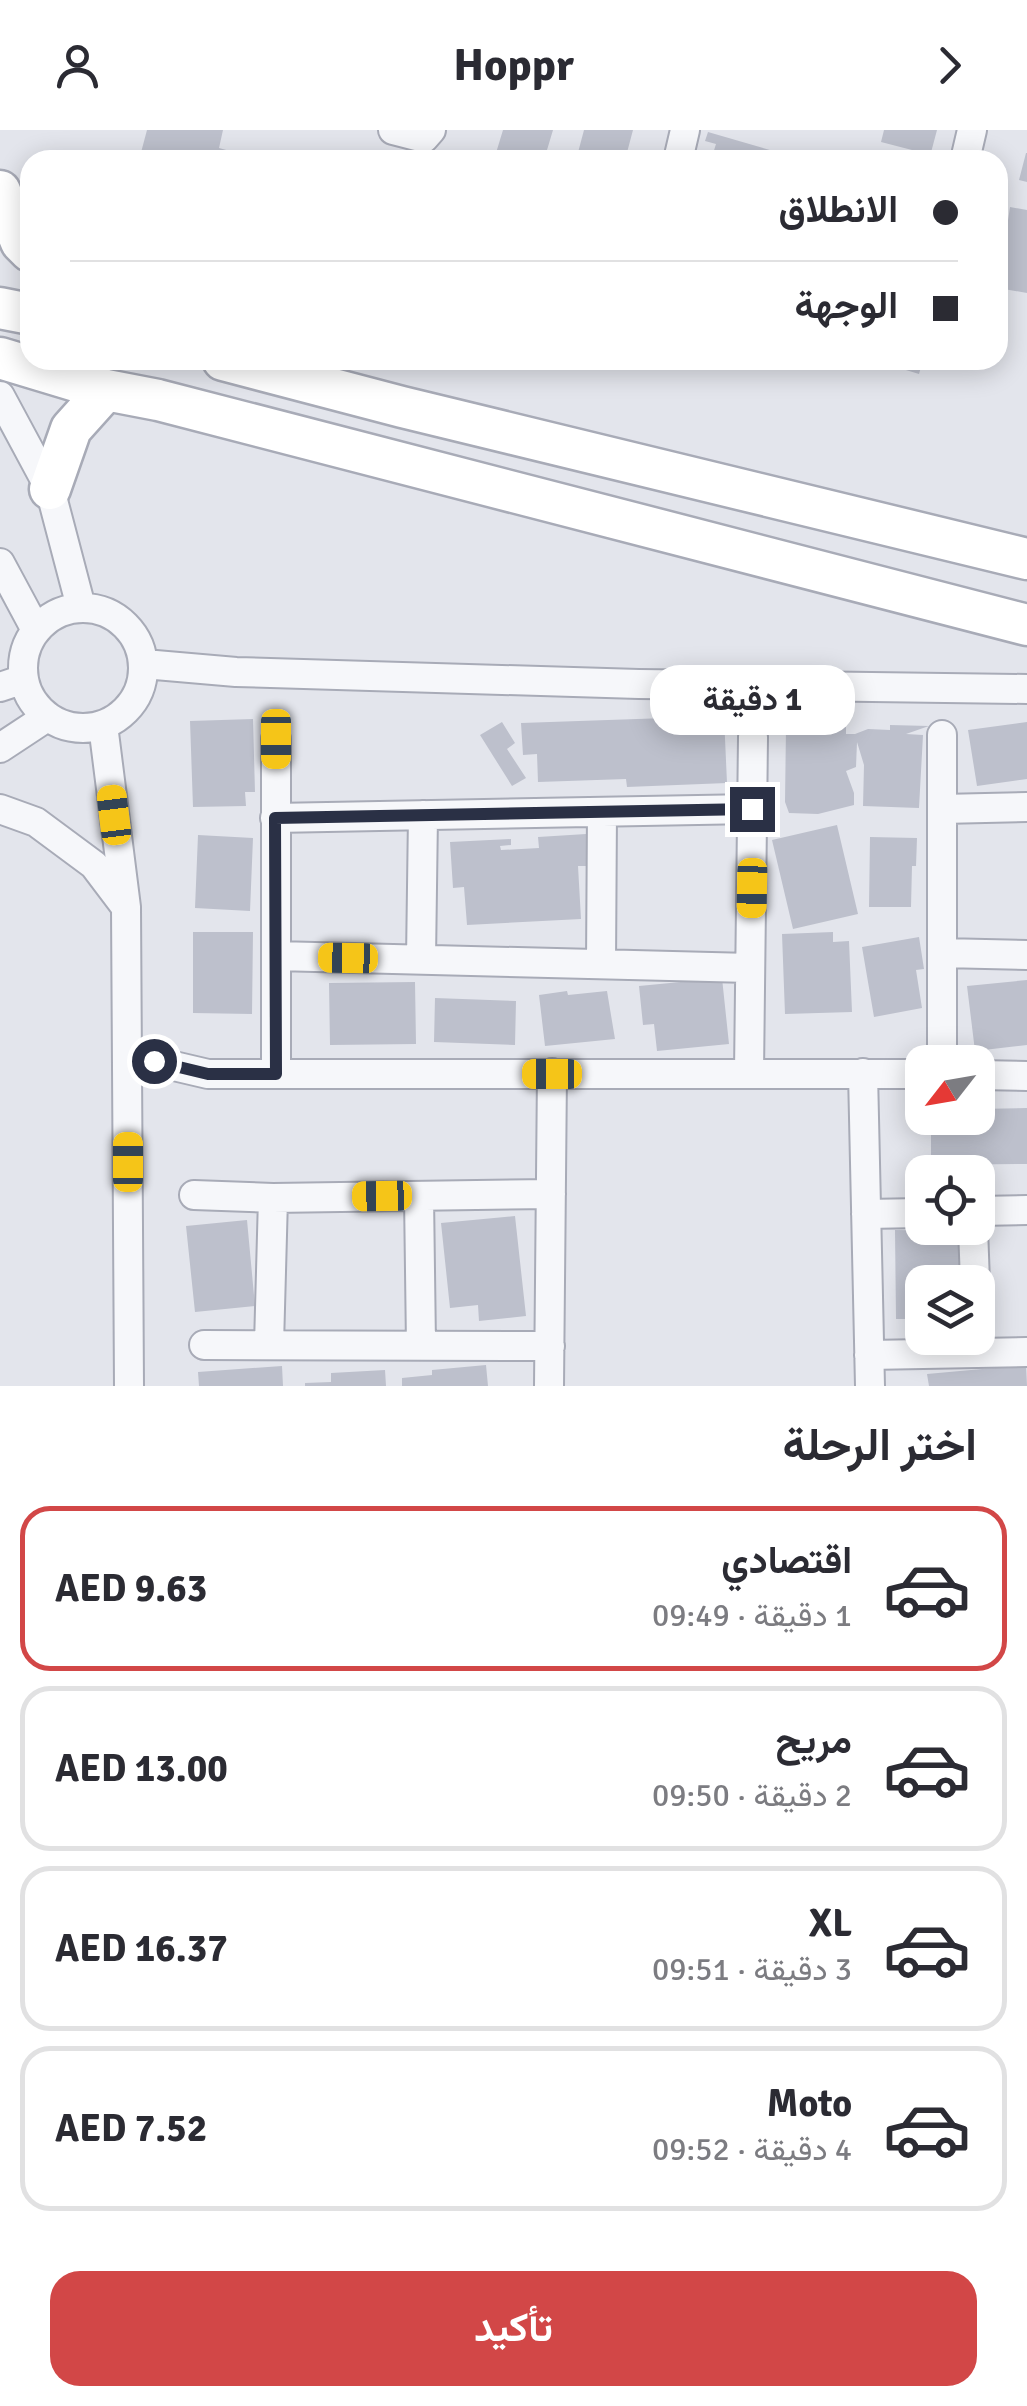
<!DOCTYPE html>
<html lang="ar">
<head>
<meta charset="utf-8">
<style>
  body { margin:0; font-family:Signika,Vazirmatn,sans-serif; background:#f2f2f3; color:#2b2b33; direction:rtl; height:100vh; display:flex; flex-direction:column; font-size:38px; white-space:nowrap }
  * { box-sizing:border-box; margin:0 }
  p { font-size:32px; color:#7c7c81 }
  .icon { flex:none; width:55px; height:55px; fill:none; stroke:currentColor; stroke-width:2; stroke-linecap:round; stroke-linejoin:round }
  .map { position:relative; height:1256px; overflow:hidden; direction:ltr }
  .drawer { display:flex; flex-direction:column; background:#fff; flex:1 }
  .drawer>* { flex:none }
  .guide { position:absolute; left:20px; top:20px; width:988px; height:220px; border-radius:30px; box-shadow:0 5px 25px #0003; direction:rtl; display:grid; align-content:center; height:220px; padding:0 50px; background:#fff }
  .needle { width:65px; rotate:239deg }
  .buttons { position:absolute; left:905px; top:915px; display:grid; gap:20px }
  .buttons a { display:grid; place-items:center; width:90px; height:90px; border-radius:20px; background:#fff; box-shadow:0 5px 25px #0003; font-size:50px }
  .end { position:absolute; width:45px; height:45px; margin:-22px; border:12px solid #2a3045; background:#fff; box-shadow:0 0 0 5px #fff }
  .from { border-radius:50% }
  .bubble { position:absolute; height:70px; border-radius:30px; background:#fff; box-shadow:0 5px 25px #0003; font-size:32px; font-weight:700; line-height:70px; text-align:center; direction:rtl }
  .car { position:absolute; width:30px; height:60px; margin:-30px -15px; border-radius:12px; box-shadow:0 0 8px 2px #0007; background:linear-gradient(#f5c518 24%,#345 0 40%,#f5c518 0 76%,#345 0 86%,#f5c518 0) }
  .guide b { display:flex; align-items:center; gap:35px; height:95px; font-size:38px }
  .guide b+b { border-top:2px solid #e1e1e2 }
  .guide i { width:25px; height:25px; background:#2b2b33 }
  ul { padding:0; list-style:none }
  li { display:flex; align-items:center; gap:30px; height:165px; margin:0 20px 15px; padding:0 30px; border:5px solid #e1e1e2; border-radius:30px }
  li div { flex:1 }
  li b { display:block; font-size:38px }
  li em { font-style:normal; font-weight:700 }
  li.selected { border-color:#d24747 }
  li>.icon { width:90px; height:90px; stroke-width:1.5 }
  h2 { padding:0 50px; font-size:45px; line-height:120px }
  .cta { display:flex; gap:20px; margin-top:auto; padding:20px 50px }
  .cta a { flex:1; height:115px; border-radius:30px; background:#d24747; color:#fff; font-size:40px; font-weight:700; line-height:115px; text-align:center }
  header { display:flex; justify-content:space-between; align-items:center; height:130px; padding:0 50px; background:#fff; font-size:45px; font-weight:700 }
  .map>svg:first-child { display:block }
  .building { fill:#bdc0cc }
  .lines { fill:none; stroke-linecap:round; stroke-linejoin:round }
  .street-casing { stroke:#a8abb7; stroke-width:32 }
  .secondary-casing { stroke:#a8abb7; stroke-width:45 }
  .street { stroke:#f6f7fa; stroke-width:28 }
  .secondary { stroke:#fff; stroke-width:40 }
  .route { stroke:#2a3045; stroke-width:12 }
</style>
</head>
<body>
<header><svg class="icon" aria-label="forward" viewBox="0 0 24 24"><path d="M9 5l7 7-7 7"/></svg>Hoppr<svg class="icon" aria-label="person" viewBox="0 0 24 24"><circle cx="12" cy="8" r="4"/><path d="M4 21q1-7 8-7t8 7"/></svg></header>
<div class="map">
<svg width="1027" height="1256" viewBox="0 0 1027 1256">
  <rect width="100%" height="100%" fill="#e3e5ec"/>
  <path class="building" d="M147,0H223L219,18L230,21L228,30H139Z
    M503,0H553L544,30H520L496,23Z
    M584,0H633L625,30H576Z
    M884,0H937L929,30H910L912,20L881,12Z
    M708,2L801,29V30H711L716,14L705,11Z
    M338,22L361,29V30H335Z
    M1026,23H1027V52L1019,50Z
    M1010,77L1027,80V163L998,158Z
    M873,230H923L919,244Z
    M724,586L727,653L627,657L626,649L538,652L537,624L523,625L521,593Z
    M253,589L255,662H245L246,676L193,677L190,591Z
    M808,590L846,592V604H855L868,599L890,600V595L929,596L906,604L923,605L919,678L863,676L864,635L857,612L856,637L846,641L854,663V675L818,684L789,683L785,672L786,598Z
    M502,592L515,613L507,619L526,648L512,656L480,605Z
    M1027,592V649L977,656L968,600Z
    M837,695L858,784L793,799L772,710Z
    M586,704L588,736H578L581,789L467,795L464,757L453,758L450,712L511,709V715L500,716L501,720L539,718L538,707Z
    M198,705L253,708L250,781L195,778Z
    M870,707L917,708L916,736H912L911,777H869Z
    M193,802H253L252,884L193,883Z
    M833,802V812L849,811L852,882L785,884L782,804Z
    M919,807L924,839L916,840L922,878L874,887L862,817Z
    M722,848L729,914L657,921L654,894L643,895L639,856Z
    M1027,850V915L975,921L967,856Z
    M415,852L416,914L330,915L329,853Z
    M567,861L568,865L607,861L615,909L545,916L539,865Z
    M435,868L516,871L515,915L434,912Z
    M1027,978V1034L931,1035V988H978V979Z
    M515,1086L526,1186L479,1191L478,1175L450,1178L441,1093Z
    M247,1090L255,1176L195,1182L186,1096Z
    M895,1100L959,1101L960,1152H922V1189H896Z
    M486,1235L488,1256H402V1248L432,1245V1240Z
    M1026,1235L1027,1256H929L927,1244Z
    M282,1236L283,1256H199L198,1242Z
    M385,1240L386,1256H305V1253L331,1252V1243Z"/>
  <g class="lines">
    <g class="street-casing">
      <path id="street" d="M393,0L424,8L431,0
        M678,30L685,0
        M965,30L972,0
        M0,266L50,359L81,477
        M0,433L36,500
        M23 538a60 60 0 1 1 120 0a60 60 0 1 1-120 0Z
        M144,534L236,542L639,554L1027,559
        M0,557L24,549
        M103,595L126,777L129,1256
        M942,605V932
        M276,609V944
        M0,618L47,587
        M0,679L36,692L94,735L125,776
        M942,679L1027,677
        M275,688L752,679
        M942,823L1027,825
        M276,826L750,838
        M421,829L423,685
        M601,834L602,682
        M127,925L208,944H922
        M749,943L753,607
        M863,943L870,1256
        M978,945L1027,946
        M194,1065L273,1068
        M419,1066L421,1215
        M978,1081L1027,1080
        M866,1084L922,1083
        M973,1098L975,1152
        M204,1215L550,1216
        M269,1215L273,1068L551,1064
        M869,1225L1027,1222
        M549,1256L552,943"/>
    </g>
    <g class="secondary-casing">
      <path id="secondary" d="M0,61L21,112L30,121
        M0,178L30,184
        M0,228L106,260L158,270L1027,495
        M223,230L402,277L1027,429
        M50,359L71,299L106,260"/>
    </g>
    <use href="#street" class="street"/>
    <use href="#secondary" class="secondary"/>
  </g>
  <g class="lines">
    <path class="route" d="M154,931L208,944H276L275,688L752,679"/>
  </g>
</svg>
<div class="buttons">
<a><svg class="needle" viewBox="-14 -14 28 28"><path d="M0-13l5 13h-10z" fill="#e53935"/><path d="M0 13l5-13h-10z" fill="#7c7c81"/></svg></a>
<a><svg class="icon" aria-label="locate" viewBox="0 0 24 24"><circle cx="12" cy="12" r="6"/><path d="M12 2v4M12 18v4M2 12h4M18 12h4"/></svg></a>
<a><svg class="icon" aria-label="layers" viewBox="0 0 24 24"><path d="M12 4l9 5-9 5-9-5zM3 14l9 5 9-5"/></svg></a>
</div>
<i class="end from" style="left:154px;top:931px"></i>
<i class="end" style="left:752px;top:679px"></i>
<div class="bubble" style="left:650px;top:535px;width:205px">1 دقيقة</div>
<i class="car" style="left:276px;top:609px;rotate:180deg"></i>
<i class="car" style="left:114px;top:685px;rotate:353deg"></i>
<i class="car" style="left:752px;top:758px;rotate:181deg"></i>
<i class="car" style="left:348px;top:828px;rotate:271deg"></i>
<i class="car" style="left:552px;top:944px;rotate:270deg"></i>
<i class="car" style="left:128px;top:1032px;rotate:0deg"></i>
<i class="car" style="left:382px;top:1066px;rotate:269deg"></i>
<div class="guide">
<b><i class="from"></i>الانطلاق</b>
<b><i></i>الوجهة</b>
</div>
</div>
<section class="drawer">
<h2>اختر الرحلة</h2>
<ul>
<li class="selected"><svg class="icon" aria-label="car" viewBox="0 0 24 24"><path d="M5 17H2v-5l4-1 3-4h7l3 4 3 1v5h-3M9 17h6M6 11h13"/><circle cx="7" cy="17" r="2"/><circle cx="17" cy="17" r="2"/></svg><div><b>اقتصادي</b><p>1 دقيقة · 09:49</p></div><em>AED 9.63</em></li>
<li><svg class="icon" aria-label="car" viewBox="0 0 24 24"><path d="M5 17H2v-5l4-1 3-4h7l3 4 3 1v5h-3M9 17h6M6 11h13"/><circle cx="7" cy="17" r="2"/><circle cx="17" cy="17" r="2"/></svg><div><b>مريح</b><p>2 دقيقة · 09:50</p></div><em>AED 13.00</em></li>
<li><svg class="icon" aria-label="car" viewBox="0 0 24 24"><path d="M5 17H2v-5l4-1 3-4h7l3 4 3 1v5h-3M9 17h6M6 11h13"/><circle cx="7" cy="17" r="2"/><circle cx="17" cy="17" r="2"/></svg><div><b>XL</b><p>3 دقيقة · 09:51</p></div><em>AED 16.37</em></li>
<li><svg class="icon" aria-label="car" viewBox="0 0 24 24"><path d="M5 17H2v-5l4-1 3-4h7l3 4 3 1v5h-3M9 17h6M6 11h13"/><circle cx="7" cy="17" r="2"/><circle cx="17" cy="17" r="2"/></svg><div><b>Moto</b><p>4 دقيقة · 09:52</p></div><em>AED 7.52</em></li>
</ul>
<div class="cta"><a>تأكيد</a></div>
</section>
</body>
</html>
